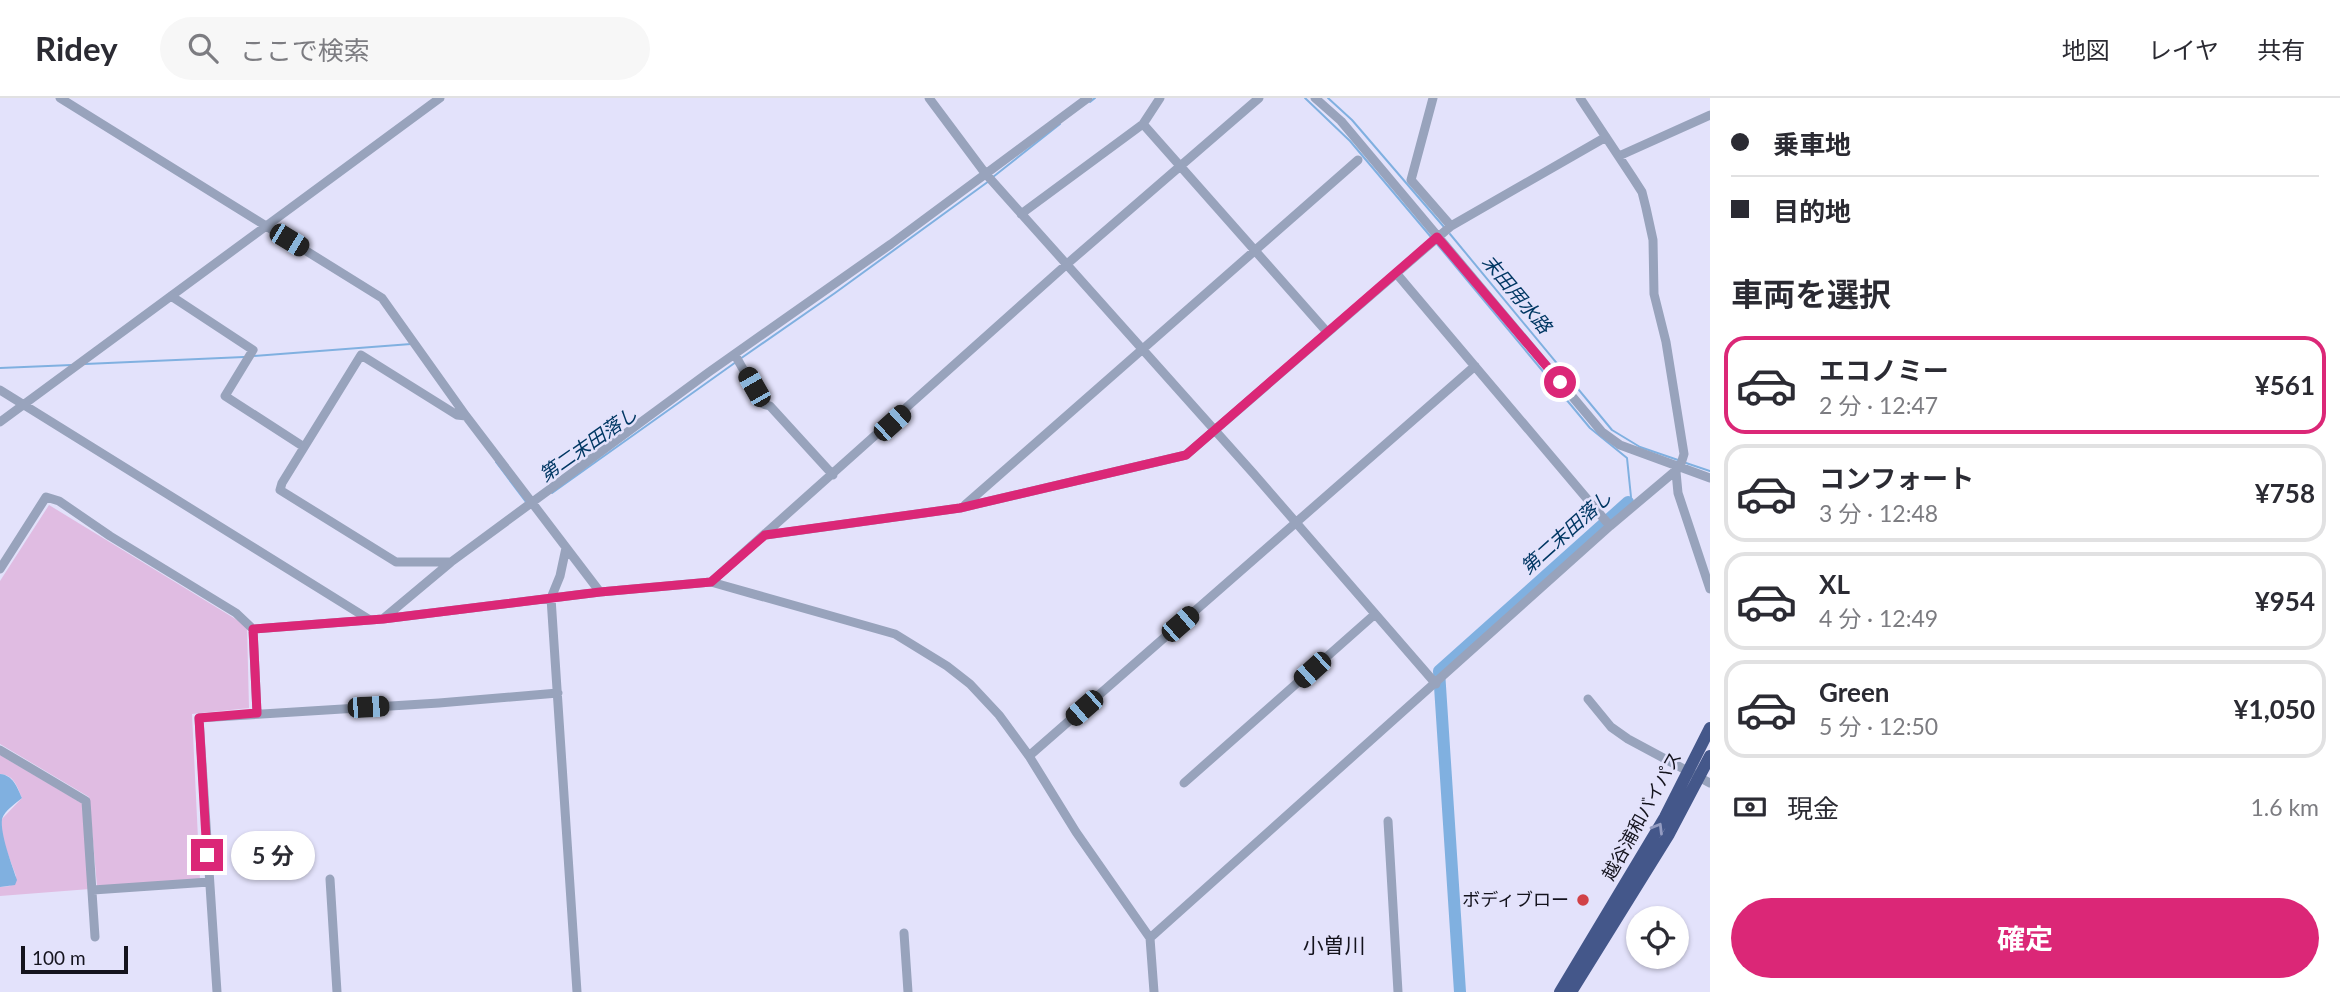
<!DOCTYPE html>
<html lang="ja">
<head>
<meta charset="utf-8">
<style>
  body { margin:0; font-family:Lato,"Noto Sans JP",sans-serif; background:#f7f7f7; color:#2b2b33; height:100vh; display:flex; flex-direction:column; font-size:26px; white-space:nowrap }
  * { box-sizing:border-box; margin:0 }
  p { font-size:23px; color:#7c7c81 }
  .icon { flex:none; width:38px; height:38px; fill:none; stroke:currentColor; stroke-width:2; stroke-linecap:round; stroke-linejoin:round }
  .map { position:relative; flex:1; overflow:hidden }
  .sheet { display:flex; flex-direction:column; background:#fff; width:630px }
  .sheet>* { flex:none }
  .hud { display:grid; align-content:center; height:154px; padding:0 21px; background:#fff }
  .fabs { position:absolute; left:1626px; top:808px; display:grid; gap:14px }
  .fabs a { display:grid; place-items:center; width:63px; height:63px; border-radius:50%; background:#fff; box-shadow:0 2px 5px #0004; font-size:35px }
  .scale { position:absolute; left:21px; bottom:18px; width:107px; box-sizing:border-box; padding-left:7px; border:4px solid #14131d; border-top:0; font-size:19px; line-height:24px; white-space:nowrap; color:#14131d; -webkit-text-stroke:5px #e3e2fb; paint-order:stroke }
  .end { position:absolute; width:32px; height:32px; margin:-16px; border:9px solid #db2777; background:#fff; box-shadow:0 0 0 4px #fff }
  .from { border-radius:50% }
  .bubble { position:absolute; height:49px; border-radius:24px; background:#fff; box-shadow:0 2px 5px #0004; font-size:23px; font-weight:700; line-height:49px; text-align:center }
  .car { position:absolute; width:21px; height:42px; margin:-21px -10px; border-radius:9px; box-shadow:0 0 5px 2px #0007; background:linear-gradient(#222 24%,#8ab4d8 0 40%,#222 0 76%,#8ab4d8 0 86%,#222 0) }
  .hud b { display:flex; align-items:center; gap:24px; height:66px; font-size:26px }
  .hud b+b { border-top:2px solid #e1e1e2 }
  .hud i { width:18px; height:18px; background:#2b2b33 }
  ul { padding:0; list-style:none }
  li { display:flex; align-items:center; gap:21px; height:98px; margin:0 14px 10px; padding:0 7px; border:4px solid #e1e1e2; border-radius:21px }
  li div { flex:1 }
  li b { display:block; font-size:26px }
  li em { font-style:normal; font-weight:700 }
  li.on { border-color:#db2777 }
  li>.icon { width:63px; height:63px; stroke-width:1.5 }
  h2 { padding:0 21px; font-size:32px; line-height:84px }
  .pay { display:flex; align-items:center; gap:18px; height:77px; padding:0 21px; font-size:26px }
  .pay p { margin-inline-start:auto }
  .primary-button { display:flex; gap:14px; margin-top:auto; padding:14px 21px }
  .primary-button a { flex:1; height:80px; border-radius:42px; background:#db2777; color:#fff; font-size:28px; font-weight:700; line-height:80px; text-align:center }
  header { display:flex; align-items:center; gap:42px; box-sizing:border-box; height:98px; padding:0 35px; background:#fff; border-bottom:2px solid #e1e1e2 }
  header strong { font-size:33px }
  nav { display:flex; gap:38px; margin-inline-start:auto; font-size:24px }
  .search { width:490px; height:63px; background:#f7f7f7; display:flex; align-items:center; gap:18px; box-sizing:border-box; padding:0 24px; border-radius:38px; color:#7c7c81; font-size:26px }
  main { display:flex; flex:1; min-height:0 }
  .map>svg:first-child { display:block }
  .green { fill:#e0bce2 }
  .water { fill:#80b0e0 }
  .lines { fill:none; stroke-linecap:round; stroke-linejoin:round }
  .stream { stroke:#80b0e0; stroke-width:2 }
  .river { stroke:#80b0e0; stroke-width:12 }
  .minor { stroke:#98a3bc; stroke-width:9 }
  .highway { stroke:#44578a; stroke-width:12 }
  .oneway { stroke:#949cc2 }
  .route { stroke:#db2777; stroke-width:9 }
  .poi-dot { fill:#d14147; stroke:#e3e2fb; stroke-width:2.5 }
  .labels { text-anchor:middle; stroke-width:5; stroke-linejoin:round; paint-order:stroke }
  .street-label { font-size:18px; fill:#14131d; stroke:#e3e2fb }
  .poi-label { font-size:18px; fill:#14131d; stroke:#e3e2fb; text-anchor:end }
  .water-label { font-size:19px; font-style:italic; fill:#003763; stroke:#e3e2fb }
  .quarter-label { font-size:21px; fill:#14131d; stroke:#e3e2fb }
</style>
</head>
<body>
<header>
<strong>Ridey</strong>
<div class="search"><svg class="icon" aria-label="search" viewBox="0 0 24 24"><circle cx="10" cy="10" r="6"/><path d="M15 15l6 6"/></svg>ここで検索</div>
<nav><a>地図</a><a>レイヤ</a><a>共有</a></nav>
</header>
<main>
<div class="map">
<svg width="1710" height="894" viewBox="0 0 1710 894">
  <rect width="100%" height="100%" fill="#e3e2fb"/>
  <path class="green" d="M49,407L247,528L249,610L192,616L200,782L97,788L89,699L0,646V483Z
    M0,657L83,706L90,791L0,798V789L10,788L16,778L2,740L1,722L22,700C17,688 14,677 0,676Z"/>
  <path class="water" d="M0,676C13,677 17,689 22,700C15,706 5,712 2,721C0,736 12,767 17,782L15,787L0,789Z"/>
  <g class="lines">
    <path class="stream" d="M1305,0L1350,43L1431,139
      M1328,0L1352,22L1444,129
      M1090,4L1095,0
      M993,79L1060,26
      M1450,136L1612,332L1640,349L1678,362
      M1437,146L1590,330L1627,360L1631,399L1628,404
      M253,258L411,246
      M740,261L835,195L989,83
      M85,266L244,259
      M0,270L72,267
      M496,364L526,404
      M1686,365L1710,373
      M552,395L736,264"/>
    <path class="river" d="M1460,894L1439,573L1628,404"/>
    <path class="minor" d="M60,0L382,200L466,318L600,494
      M929,0L985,75L1253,375L1436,586
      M1315,0L1341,23L1602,334L1620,347L1710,380
      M1433,0L1411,82L1451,128
      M1143,26L1327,234
      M1619,58L1710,17
      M1021,116L1143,26L1160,0
      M1396,175L1610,428
      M171,198L253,252L225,298L304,349
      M735,257L763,306L770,308L833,377
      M0,292L370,522
      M0,324L440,0
      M1676,374L1678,395L1710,491
      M965,407L1358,62
      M766,437L960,410L1186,357L1451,128L1606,39
      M566,450L560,478L551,500L577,894
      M450,464H396L280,392L282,385L361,257L457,317L466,318
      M0,471L46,399L59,403L110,438L236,515L253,531L257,615
      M711,484L1067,166L1259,0
      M384,520L451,464L709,274L891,146L1088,0
      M253,531L383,521L600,494L711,484L895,536L947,568L970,586L999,617L1029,658L1076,734L1150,840
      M1588,601L1611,629L1628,641L1710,685
      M0,652L86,703L95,839
      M1029,658L1475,268
      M1184,685L1374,517
      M1388,723L1398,894
      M330,781L337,894
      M93,792L209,784
      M904,835L908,894
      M217,894L199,620L439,605L558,595
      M1154,894L1150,840L1610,428L1680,369L1684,356L1666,244L1654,196L1653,142L1646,110L1642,94L1633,80L1580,0"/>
    <path class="highway" d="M1560,894L1665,719L1710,630
      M1571,894L1669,736L1710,658"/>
  </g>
  <defs><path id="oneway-chevron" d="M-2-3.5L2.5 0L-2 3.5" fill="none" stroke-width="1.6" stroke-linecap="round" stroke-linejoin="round" transform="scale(1.75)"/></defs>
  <use class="oneway" href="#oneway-chevron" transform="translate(1658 730) rotate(-59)"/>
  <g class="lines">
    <path class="route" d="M207,757L199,620L257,615L253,531L383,521L600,494L711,484L765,437L960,410L1186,357L1437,139L1560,284"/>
  </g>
  <circle class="poi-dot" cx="1583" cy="802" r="7"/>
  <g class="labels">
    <g class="street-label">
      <text transform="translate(1642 718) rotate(-61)" y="6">越谷浦和バイパス</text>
    </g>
    <g class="poi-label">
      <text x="1569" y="808">ボディブロー</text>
    </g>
    <g class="water-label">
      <text transform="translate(1517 196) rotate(50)" y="7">末田用水路</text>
      <text transform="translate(588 346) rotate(-35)" y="7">第二末田落し</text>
      <text transform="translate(1566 434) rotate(-42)" y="7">第二末田落し</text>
    </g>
    <g class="quarter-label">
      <text x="1334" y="855">小曽川</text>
    </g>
  </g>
</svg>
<div class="fabs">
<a><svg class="icon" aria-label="locate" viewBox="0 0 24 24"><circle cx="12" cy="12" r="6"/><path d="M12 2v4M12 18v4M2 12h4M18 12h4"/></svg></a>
</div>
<div class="scale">100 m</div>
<i class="end from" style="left:1560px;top:284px"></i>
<i class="end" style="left:207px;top:757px"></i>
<div class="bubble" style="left:231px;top:733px;width:84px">5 分</div>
<i class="car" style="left:289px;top:142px;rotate:121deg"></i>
<i class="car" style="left:754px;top:289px;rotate:330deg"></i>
<i class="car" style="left:892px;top:325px;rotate:48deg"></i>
<i class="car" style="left:1180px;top:526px;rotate:49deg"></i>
<i class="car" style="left:1312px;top:572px;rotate:228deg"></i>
<i class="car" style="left:368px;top:609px;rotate:87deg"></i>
<i class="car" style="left:1084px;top:610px;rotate:229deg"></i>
</div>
<section class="sheet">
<div class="hud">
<b><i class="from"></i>乗車地</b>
<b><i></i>目的地</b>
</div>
<h2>車両を選択</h2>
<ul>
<li class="on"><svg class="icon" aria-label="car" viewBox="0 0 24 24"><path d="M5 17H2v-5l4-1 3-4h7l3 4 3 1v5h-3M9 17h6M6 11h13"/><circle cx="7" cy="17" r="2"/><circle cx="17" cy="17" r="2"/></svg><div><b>エコノミー</b><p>2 分 · 12:47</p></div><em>¥561</em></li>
<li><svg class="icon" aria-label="car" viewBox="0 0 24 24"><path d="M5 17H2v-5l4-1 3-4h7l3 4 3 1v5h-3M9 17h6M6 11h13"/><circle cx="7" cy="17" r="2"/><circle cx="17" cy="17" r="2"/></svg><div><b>コンフォート</b><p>3 分 · 12:48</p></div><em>¥758</em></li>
<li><svg class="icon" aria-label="car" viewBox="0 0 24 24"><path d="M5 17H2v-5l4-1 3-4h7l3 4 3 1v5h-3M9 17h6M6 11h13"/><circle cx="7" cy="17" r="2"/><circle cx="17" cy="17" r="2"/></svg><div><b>XL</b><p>4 分 · 12:49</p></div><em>¥954</em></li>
<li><svg class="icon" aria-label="car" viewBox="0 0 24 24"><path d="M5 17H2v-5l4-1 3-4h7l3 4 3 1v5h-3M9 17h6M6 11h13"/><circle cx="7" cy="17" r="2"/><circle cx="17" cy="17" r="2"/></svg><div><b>Green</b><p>5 分 · 12:50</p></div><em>¥1,050</em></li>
</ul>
<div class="pay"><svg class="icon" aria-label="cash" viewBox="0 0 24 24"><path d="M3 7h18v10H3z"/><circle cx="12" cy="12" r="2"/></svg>現金<p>1.6 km</p></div>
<div class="primary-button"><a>確定</a></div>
</section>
</main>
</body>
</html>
